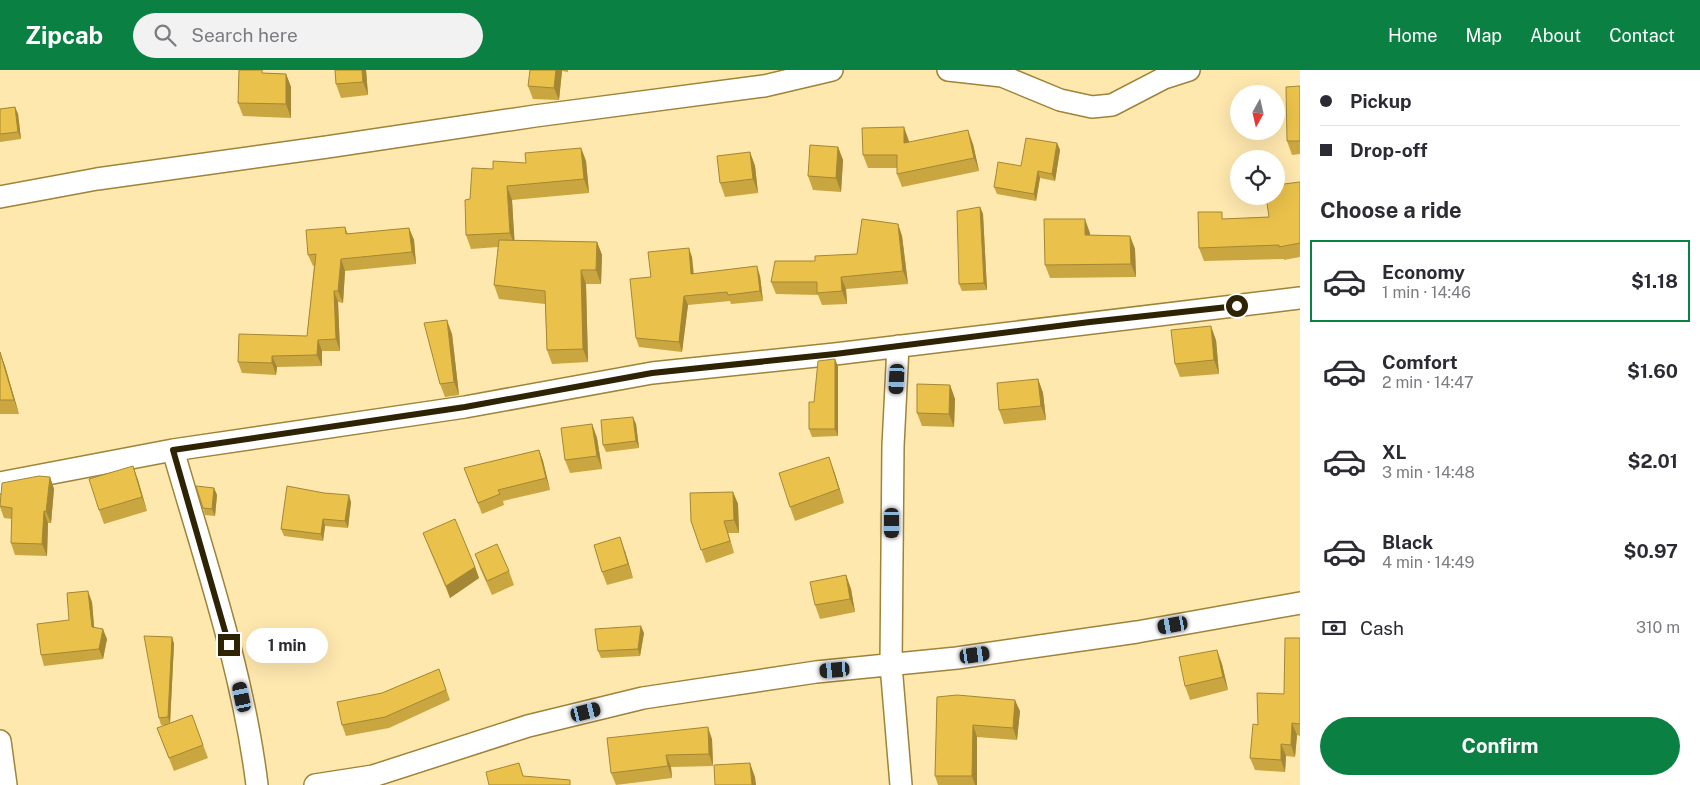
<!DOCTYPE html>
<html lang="en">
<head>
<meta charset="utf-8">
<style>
  body { margin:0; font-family:"Public Sans",sans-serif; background:#f2f2f3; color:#2b2b33; height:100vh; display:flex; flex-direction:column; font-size:19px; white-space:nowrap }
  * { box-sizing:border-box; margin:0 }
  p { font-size:16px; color:#7c7c81 }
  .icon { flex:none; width:28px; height:28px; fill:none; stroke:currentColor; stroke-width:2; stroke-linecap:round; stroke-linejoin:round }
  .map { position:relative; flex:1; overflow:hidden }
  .drawer { display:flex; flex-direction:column; background:#fff; width:400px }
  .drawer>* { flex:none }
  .guide { display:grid; align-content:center; height:110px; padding:0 20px; background:#fff }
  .needle { width:32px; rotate:188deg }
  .fabs { position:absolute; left:1230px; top:15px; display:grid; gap:10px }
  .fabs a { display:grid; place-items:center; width:55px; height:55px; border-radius:50%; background:#fff; box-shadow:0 5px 20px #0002; font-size:25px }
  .end { position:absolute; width:22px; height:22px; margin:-11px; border:6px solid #2e2304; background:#fff; box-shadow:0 0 0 2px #fff }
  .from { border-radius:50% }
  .bubble { position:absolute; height:35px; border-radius:18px; background:#fff; box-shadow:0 5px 20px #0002; font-size:16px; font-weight:700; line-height:35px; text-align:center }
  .car { position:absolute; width:15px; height:30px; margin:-15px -8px; border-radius:6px; box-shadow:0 0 4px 1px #0007; background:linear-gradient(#222 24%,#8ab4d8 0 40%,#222 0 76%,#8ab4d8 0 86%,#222 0) }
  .guide b { display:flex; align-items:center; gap:18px; height:48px; font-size:19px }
  .guide b+b { border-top:1px solid #e1e1e2 }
  .guide i { width:12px; height:12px; background:#2b2b33 }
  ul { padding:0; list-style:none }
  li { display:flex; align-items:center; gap:15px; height:82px; margin:0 10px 8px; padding:0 10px; border:2px solid transparent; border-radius:0px }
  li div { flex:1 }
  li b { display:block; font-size:19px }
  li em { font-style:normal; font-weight:700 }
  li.on { border-color:#0b8043 }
  li>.icon { width:45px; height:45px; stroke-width:1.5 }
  h2 { padding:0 20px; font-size:22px; line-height:60px }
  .pay { display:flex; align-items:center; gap:12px; height:55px; padding:0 20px; font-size:19px }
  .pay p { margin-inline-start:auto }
  .action { display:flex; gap:10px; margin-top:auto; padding:10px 20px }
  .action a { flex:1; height:58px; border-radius:30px; background:#0b8043; color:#fff; font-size:20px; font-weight:700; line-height:58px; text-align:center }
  header { display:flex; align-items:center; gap:30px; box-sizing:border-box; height:70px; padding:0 25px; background:#0b8043; color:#fff }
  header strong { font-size:24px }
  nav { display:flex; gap:28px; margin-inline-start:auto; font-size:18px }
  .search { width:350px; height:45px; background:#f2f2f3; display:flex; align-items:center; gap:12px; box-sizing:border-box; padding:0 18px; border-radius:28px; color:#7c7c81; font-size:19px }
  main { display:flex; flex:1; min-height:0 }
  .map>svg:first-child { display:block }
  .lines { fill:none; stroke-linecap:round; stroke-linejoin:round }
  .street-casing { stroke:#9e8339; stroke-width:24 }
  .street { stroke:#fff; stroke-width:21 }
  .wall { fill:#c9a640 }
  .shaded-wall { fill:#a48734 }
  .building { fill:#eac14b; stroke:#a48734 }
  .route { stroke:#2e2304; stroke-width:6 }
</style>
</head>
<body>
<header>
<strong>Zipcab</strong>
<div class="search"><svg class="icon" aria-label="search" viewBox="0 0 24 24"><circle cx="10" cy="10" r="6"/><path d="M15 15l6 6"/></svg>Search here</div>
<nav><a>Home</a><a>Map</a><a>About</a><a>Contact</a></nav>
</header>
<main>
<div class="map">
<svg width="1300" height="715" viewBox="0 0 1300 715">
  <rect width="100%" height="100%" fill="#ffe8ae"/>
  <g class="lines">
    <g class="street-casing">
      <path id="street" d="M948,0L1002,6L1060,30L1092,37L1112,35L1164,8L1189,0
        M0,127L97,109L327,77L535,46L764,16L832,0
        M898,276L893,376L891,595L901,715
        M173,380C205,491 243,601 257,715
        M0,413L173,380L465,337L652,303L835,284L1300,228
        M0,671L6,715
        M315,715L373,706L528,656L643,628L816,602L957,588L1137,562L1300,533"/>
    </g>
    <use href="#street" class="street"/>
  </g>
  <path class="wall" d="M366,0L368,25L341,28L336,14Z
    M530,0H568V2L562,1L559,30L533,29L528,16Z
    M266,3L286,4L291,17V48L243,46L238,33Z
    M1300,16V84L1292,85L1287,71Z
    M15,37L18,44L21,69L0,72V39Z
    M909,71V72L973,74L979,101L902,117L897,104V98H868L863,85Z
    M1057,73L1060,80L1055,111L1040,108L1036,131L997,124L994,117L1021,96Z
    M838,77L843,90L841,122L813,120L808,106Z
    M581,78L586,91L589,123L512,130L514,170L597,172L602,185L601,214H586L588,292L552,294L547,280L545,234L499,229L494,215L498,177L471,179L466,165L470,129L493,99L526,93Z
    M750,82L755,96L758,123L725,127L720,113Z
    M1300,112V187L1284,190V189L1204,191L1199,178L1224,149L1269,147Z
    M980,137L983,144L987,220L962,221L959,214Z
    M898,154L902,166L908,214L846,219L847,234L822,235L818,225L776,224L771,212L815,191L857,184Z
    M345,157L348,164L409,158L414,170L416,194L345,201L343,233L338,232L340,281H322V296L277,297L276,305L242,303L238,292L307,266L314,196H313L308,185Z
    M1090,163V165L1130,166L1135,179L1136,207L1050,208L1045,195Z
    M692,187L694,204L760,206L763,231L731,234L730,231L688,235L682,282L639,277L636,268L651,207Z
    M452,264L459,325L445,327L440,314Z
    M1216,270L1219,304L1180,307L1175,294Z
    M0,282L5,296L19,344H0Z
    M838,296V366L812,367L809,359L814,332Z
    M1038,309L1043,323L1046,350L1004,354L999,340Z
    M950,315L955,329L954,357L922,356L917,343Z
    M592,354L597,368L602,399L570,403L565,390Z
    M636,354L639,378L606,382L603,375Z
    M539,380L543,391L550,420L503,431L504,435L482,444L464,398Z
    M133,396L138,410L147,441L104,454L99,440Z
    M834,401L844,433L795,451L790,437Z
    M50,407L54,419L51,453H48L47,486L15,485L11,473L12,449L4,448L0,437V434Z
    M214,418L217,425L215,446L205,445L203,438Z
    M733,422L738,434L739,463H728L734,483L706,493L691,451Z
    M351,432L348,458L325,456L323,471L284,466L281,459Z
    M423,463L475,497L479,508L450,528Z
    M625,481L633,508L607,515L602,502Z
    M475,484L509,501L514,515L492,525L480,498Z
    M846,505L851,519L855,542L820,549L815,535Z
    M92,532L94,557L107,569L103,589L44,596L41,585L69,550Z
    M644,563L640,586L601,588L598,581Z
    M172,567L174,574L170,653L192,645L208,688L174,701L157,658L166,655H161L159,648Z
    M1300,568V666L1297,665L1295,687L1286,686L1285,702L1255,700L1250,688L1284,624Z
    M1222,594L1228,620L1190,630L1185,616Z
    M439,599L450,630L389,658L346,666L342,655L382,623Z
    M937,627L1020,641L1017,670L977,667V715H938L935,706Z
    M712,669L713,696L671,697L672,708L616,715L611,703Z"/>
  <path class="shaded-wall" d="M362,0H366L368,25L363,12Z
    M556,0H562V1L559,30L554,18Z
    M286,4L291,17V48L286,34Z
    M15,37L18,44L21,69L18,62Z
    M904,57L909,71V87L904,73Z
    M968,60L973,74L979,101L974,88Z
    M1057,73L1060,80L1055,111L1052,104Z
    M838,77L843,90L841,122L836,108Z
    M581,78L586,91L589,123L584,109Z
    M750,82L755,96L758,123L753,109Z
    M1038,101L1040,108L1036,131L1034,124Z
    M507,116L512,130L515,177L510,163Z
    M980,137L983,144L987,220L984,213Z
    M1085,149L1090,163V178L1085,165Z
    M898,154L902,166L908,214L903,201Z
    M409,158L414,170L416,194L412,182Z
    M1130,166L1135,179L1136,207L1131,194Z
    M597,172L602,185L601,214L596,200Z
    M689,178L692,187L694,213L691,204Z
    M341,189L345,201L343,233L338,221Z
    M757,196L760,206L763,231L760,221Z
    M581,200L586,214L588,292L583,279Z
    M841,207L846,219L847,234L842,221Z
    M334,221L338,232L340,281L336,269Z
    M684,226L688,235L682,282L679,272Z
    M447,250L452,264L459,325L454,312Z
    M1211,256L1216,270L1219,304L1214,290Z
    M318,270L322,281V296L317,285Z
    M0,282L5,296L19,344L14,330Z
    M272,286L277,297L276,305L272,293Z
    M835,289L838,296V366L835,359Z
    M1038,309L1043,323L1046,350L1041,336Z
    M950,315L955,329L954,357L949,344Z
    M633,347L636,354L639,378L636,371Z
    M592,354L597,368L602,399L597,386Z
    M539,380L543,391L550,420L546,408Z
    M829,387L834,401L844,433L839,419Z
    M133,396L138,410L147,441L142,427Z
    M50,407L54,419L51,453L46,442Z
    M214,418L217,425L215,446L212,439Z
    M733,422L738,434L739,463L734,450Z
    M349,425L351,432L348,458L345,451Z
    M44,441L48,453L47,486L42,474Z
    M323,449L325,456L323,471L321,464Z
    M724,451L728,463L734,483L730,471Z
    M620,467L625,481L633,508L628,494Z
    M475,497L479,508L450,528L446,516Z
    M846,505L851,519L855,542L850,529Z
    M88,521L92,532L95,567L92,557Z
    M641,556L644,563L640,586L638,579Z
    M103,559L107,569L103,589L99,579Z
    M172,567L174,574L170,654L168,647Z
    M1217,580L1222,594L1228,620L1223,607Z
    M1015,630L1020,641L1017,670L1013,658Z
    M1292,653L1297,665L1295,687L1291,675Z
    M973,655L977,667V715H975L972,706Z
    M708,657L712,669L713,696L709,684Z
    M1281,674L1286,686L1285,702L1281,690Z
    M666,685L671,697L672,708L668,696Z
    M750,693L755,707L756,715H752Z"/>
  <path class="building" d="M239,0H262V3L286,4V34L238,33Z
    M335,0H362L363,12L336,14Z
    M530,0H556L554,18L528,16Z
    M1300,16V71H1287L1286,17Z
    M15,37L18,62L0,64V39Z
    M904,57V73L968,60L974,88L897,104V85H863L862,58Z
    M1026,68L1057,73L1052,104L1038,101L1034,124L994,117L998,92L1021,96Z
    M810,75L838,77L836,108L808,106Z
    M581,78L584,109L507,116L510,163L466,165L465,130L470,129L472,98L493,99V91L526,93L525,83Z
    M750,82L753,109L720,113L717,86Z
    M1300,112V173L1279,177V175L1199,178L1198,142H1222V149L1269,147L1266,126H1276V115Z
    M980,137L984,213L959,214L957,141Z
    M862,149L898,154L903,201L841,207L842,221L817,223V212H771L775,191H815V186L857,184Z
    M1044,149H1085V165L1130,166L1131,194L1045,195Z
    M345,157L346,164L409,158L412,182L341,189L338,221H334L336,269L318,270L317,285L272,286V293L238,292L239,264L307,266L316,184L308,185L306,160Z
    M499,170L597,172L596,200H581L583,279L547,280L545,221L494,215Z
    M689,178L691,204L757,196L760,221L728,225L727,222L684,226L679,272L636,268L630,209L651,207L648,182Z
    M447,250L454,312L440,314L424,253Z
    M1211,256L1214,290L1175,294L1171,260Z
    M0,282L14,330H0Z
    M835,289V359H809V332H814L818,291Z
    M1038,309L1041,336L999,340L997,313Z
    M917,314L950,315L949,344L917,343Z
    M633,347L636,371L603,375L601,350Z
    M592,354L597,386L565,390L561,358Z
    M539,380L546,408L498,420L500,424L478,433L464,398Z
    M829,387L839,419L790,437L779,403Z
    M133,396L142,427L99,440L89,409Z
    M39,406L50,407L46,442L44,441L42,474L11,473L12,438L0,436L2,413Z
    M196,416L214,418L212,439L203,438Z
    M287,416L324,423L349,425L345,451L323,449L321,464L281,459Z
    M733,422L734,450L724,451L730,471L701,480L691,451L690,423Z
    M455,449L475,497L446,516L423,463Z
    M620,467L628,494L602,502L594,475Z
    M497,474L509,501L487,511L475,484Z
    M846,505L850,529L815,535L810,512Z
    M88,521L92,557L103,559L99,579L41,585L37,554L69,550L67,523Z
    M641,556L638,579L598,581L595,559Z
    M144,566L172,567L168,647L159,648Z
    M1285,568H1300V654L1292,653L1291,675L1281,674V690L1250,688L1253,654L1258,655L1257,623L1284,624Z
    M1217,580L1223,607L1185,616L1179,587Z
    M439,599L446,620L385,647L342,655L337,632L382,623Z
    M957,625L1015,630L1013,658L973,655L972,706H935L937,627Z
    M192,645L203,675L169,688L157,658Z
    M708,657L709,684L666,685L668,696L611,703L607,668Z
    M519,693L523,706L570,710V715H489L486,702Z
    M750,693L752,715H715L714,695Z"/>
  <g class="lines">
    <path class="route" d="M229,575L173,380L465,337L652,303L835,284L1090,252L1237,236"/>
  </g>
</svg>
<div class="fabs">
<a><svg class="needle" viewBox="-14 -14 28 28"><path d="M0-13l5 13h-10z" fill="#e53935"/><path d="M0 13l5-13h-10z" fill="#7c7c81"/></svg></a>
<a><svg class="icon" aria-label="locate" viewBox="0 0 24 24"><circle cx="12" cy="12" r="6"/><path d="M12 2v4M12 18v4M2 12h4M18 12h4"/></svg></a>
</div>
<i class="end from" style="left:1237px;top:236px"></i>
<i class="end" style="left:229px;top:575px"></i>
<div class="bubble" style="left:246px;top:558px;width:82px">1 min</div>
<i class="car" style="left:897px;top:309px;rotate:183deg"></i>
<i class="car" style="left:892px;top:453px;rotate:180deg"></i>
<i class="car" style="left:1173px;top:555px;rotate:260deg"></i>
<i class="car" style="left:975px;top:585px;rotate:82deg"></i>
<i class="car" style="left:835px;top:600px;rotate:265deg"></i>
<i class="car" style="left:242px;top:627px;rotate:348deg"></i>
<i class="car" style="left:586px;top:642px;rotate:76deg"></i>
</div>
<section class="drawer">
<div class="guide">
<b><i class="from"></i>Pickup</b>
<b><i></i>Drop-off</b>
</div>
<h2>Choose a ride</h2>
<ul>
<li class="on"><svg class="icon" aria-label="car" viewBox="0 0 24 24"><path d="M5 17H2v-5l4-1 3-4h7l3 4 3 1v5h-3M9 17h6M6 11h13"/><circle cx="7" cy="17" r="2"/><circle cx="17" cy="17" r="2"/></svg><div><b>Economy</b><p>1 min · 14:46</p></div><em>$1.18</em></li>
<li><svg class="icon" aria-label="car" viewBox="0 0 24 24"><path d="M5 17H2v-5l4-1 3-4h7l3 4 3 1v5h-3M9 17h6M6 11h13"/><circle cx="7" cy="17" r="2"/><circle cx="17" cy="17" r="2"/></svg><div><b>Comfort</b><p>2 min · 14:47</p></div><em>$1.60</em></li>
<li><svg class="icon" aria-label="car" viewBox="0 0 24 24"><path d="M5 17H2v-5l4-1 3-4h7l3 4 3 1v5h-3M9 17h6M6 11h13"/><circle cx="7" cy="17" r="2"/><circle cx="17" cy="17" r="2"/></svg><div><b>XL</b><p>3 min · 14:48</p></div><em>$2.01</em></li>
<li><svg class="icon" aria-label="car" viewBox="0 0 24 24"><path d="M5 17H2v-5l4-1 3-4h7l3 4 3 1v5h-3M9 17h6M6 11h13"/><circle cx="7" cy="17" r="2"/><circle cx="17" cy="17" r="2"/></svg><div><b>Black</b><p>4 min · 14:49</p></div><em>$0.97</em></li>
</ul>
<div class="pay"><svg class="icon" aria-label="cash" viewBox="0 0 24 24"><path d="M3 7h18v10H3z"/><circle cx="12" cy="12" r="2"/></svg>Cash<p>310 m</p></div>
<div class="action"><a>Confirm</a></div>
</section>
</main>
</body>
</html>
